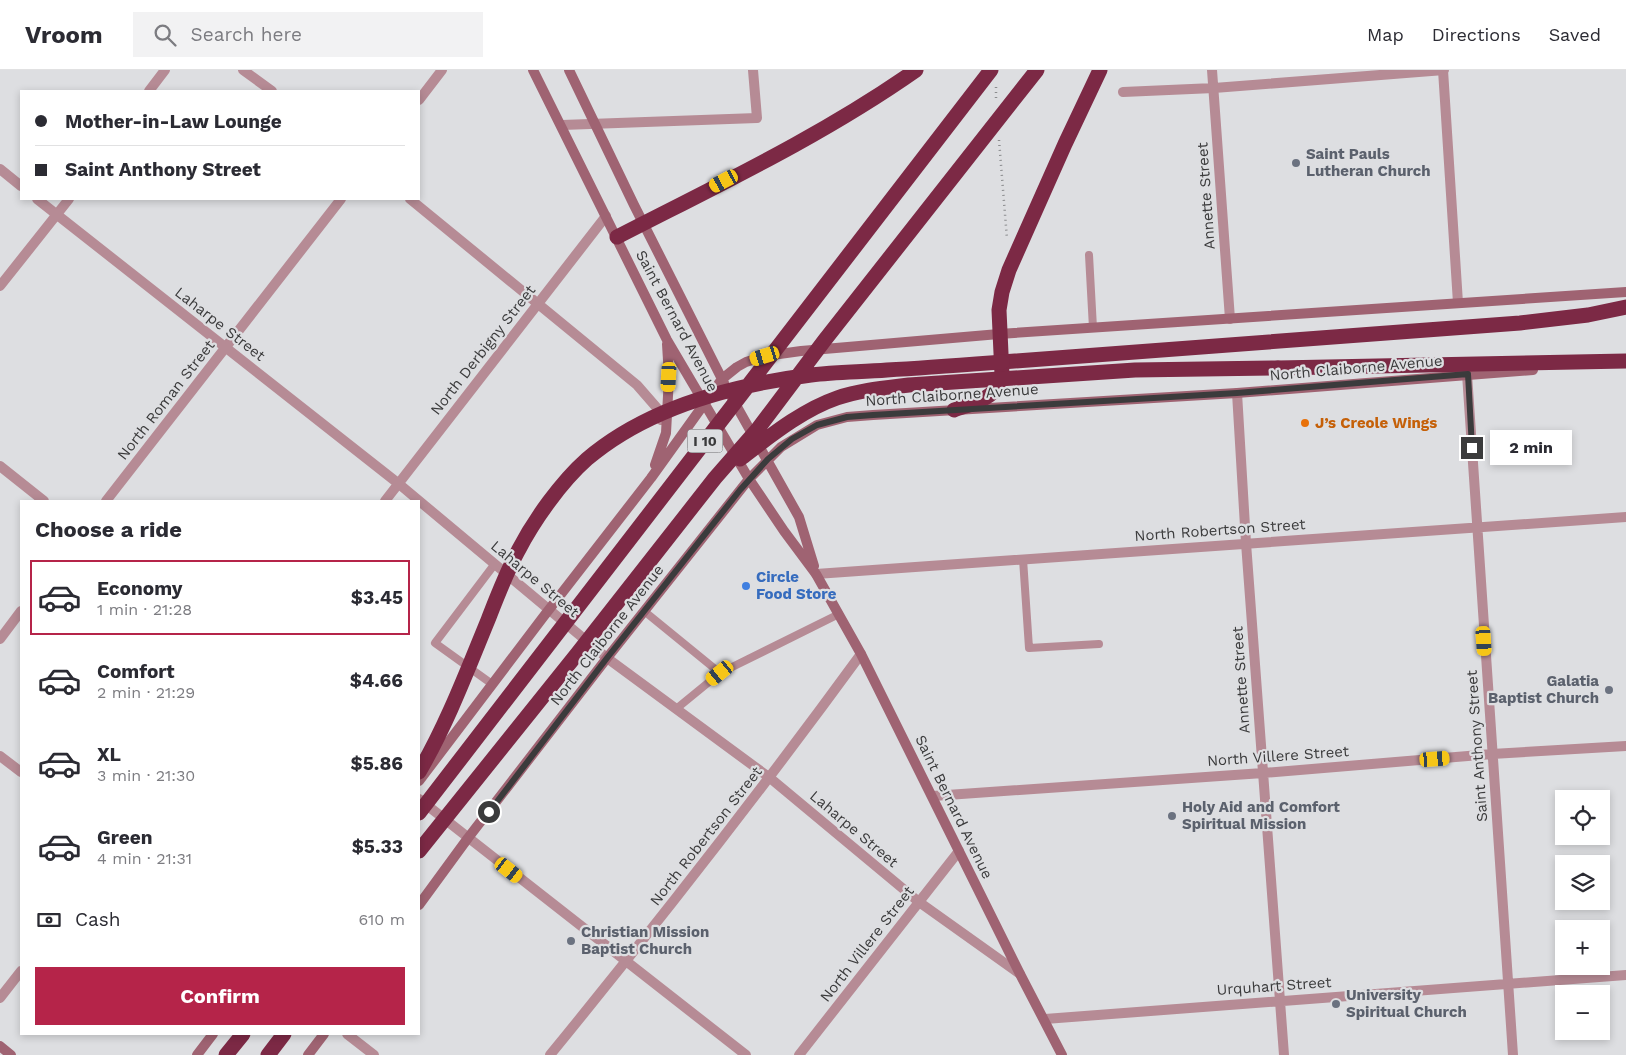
<!DOCTYPE html>
<html lang="en">
<head>
<meta charset="utf-8">
<style>
  body { margin:0; font-family:"Work Sans",sans-serif; background:#f2f2f3; color:#2b2b33; height:100vh; display:flex; flex-direction:column; font-size:19px; white-space:nowrap }
  * { box-sizing:border-box; margin:0 }
  p { font-size:16px; color:#7c7c81 }
  .icon { flex:none; width:28px; height:28px; fill:none; stroke:currentColor; stroke-width:2; stroke-linecap:round; stroke-linejoin:round }
  .map { position:relative; flex:1; overflow:hidden }
  .side { position:absolute; left:20px; top:430px; width:400px; height:535px; display:flex; flex-direction:column; background:#fff; border-radius:0px; box-shadow:0 2px 8px #0003 }
  .side>* { flex:none }
  .guide { position:absolute; left:20px; top:20px; width:400px; height:110px; border-radius:0px; box-shadow:0 2px 8px #0003; display:grid; align-content:center; height:110px; padding:0 15px; background:#fff }
  .buttons { position:absolute; left:1555px; top:720px; display:grid; gap:10px }
  .buttons a { display:grid; place-items:center; width:55px; height:55px; border-radius:0px; background:#fff; box-shadow:0 2px 8px #0003; font-size:25px }
  .end { position:absolute; width:22px; height:22px; margin:-11px; border:6px solid #3b3b3c; background:#fff; box-shadow:0 0 0 2px #fff }
  .from { border-radius:50% }
  .bubble { position:absolute; height:35px; border-radius:0px; background:#fff; box-shadow:0 2px 8px #0003; font-size:16px; font-weight:700; line-height:35px; text-align:center }
  .car { position:absolute; width:15px; height:30px; margin:-15px -8px; border-radius:6px; box-shadow:0 0 4px 1px #0007; background:linear-gradient(#f5c518 24%,#345 0 40%,#f5c518 0 76%,#345 0 86%,#f5c518 0) }
  .guide b { display:flex; align-items:center; gap:18px; height:48px; font-size:19px }
  .guide b+b { border-top:1px solid #e1e1e2 }
  .guide i { width:12px; height:12px; background:#2b2b33 }
  ul { padding:0; list-style:none }
  li { display:flex; align-items:center; gap:15px; height:75px; margin:0 10px 8px; padding:0 5px; border:2px solid transparent; border-radius:0px }
  li div { flex:1 }
  li b { display:block; font-size:19px }
  li em { font-style:normal; font-weight:700 }
  li.selected { border-color:#b52449 }
  li>.icon { width:45px; height:45px; stroke-width:1.5 }
  h2 { padding:0 15px; font-size:22px; line-height:60px }
  .pay { display:flex; align-items:center; gap:12px; height:55px; padding:0 15px; font-size:19px }
  .pay p { margin-inline-start:auto }
  .cta { display:flex; gap:10px; margin-top:auto; padding:10px 15px }
  .cta a { flex:1; height:58px; border-radius:0px; background:#b52449; color:#fff; font-size:20px; font-weight:700; line-height:58px; text-align:center }
  header { display:flex; align-items:center; gap:30px; box-sizing:border-box; height:70px; padding:0 25px; background:#fff; border-bottom:1px solid #e1e1e2 }
  header strong { font-size:24px }
  nav { display:flex; gap:28px; margin-inline-start:auto; font-size:18px }
  .search { width:350px; height:45px; background:#f2f2f3; display:flex; align-items:center; gap:12px; box-sizing:border-box; padding:0 18px; border-radius:0px; color:#7c7c81; font-size:19px }
  .map>svg:first-child { display:block }
  .lines { fill:none; stroke-linecap:round; stroke-linejoin:round }
  .path { stroke:#8b8c8e; stroke-width:2.5; stroke-dasharray:1 4; stroke-linecap:butt }
  .lane { stroke:#b68b95; stroke-width:8 }
  .street { stroke:#b68b95; stroke-width:10 }
  .secondary { stroke:#9f6372; stroke-width:10 }
  .highway { stroke:#7c2945; stroke-width:15 }
  .highway-bridge { stroke:#7c2945; stroke-width:15 }
  .route { stroke:#3b3b3c; stroke-width:6 }
  .worship-dot { fill:#6b7280; stroke:#dddee1; stroke-width:2 }
  .food-dot { fill:#e8710a; stroke:#dddee1; stroke-width:2 }
  .shop-dot { fill:#3f7fe0; stroke:#dddee1; stroke-width:2 }
  .labels { text-anchor:middle; stroke-width:4.5; stroke-linejoin:round; paint-order:stroke }
  .shield { fill:#dddee1; stroke:#6c6c6e; stroke-width:1 }
  .shield-label { font-size:14px; font-weight:bold; fill:#3b3b3c }
  .worship-label { font-size:15px; font-weight:bold; fill:#5b616d; stroke:#dddee1; text-anchor:start }
  .street-label { font-size:15px; fill:#3b3b3c; stroke:#dddee1 }
  .food-label { font-size:15px; font-weight:bold; fill:#c56008; stroke:#dddee1; text-anchor:start }
  .shop-label { font-size:15px; font-weight:bold; fill:#366cbe; stroke:#dddee1; text-anchor:start }
</style>
</head>
<body>
<header>
<strong>Vroom</strong>
<div class="search"><svg class="icon" aria-label="search" viewBox="0 0 24 24"><circle cx="10" cy="10" r="6"/><path d="M15 15l6 6"/></svg>Search here</div>
<nav><a>Map</a><a>Directions</a><a>Saved</a></nav>
</header>
<div class="map">
<svg width="1626" height="985" viewBox="0 0 1626 985">
  <rect width="100%" height="100%" fill="#dddee1"/>
  <g class="lines">
    <path class="path" d="M996,17V29
      M999,70L1007,169"/>
    <path class="lane" d="M1089,185L1093,258
      M1023,489L1029,578L1099,574
      M644,541L720,603
      M492,614L435,573L494,495
      M676,639L720,603L839,544"/>
    <path class="street" d="M243,0L272,21
      M1212,0L1230,249
      M1443,0L1458,233
      M149,21L165,0
      M1123,22L1214,18L1444,0
      M419,30L442,0
      M562,55L757,48L753,0
      M0,99L21,116
      M37,129L399,414L607,588L770,708L919,832L1020,904
      M410,129L637,315L657,338L661,350
      M0,216L69,129
      M1467,304L1513,985
      M1237,323L1246,473L1284,985
      M0,396L44,431
      M106,431L341,129
      M385,431L606,146
      M816,504L1626,447
      M0,569L21,541
      M0,686L21,702
      M933,726L1263,703L1492,684L1626,676
      M419,729L746,985
      M0,928L21,901
      M1045,949L1626,905
      M347,964L374,985
      M550,985C657,854 761,721 861,584
      M799,985L959,781"/>
    <path class="secondary" d="M533,0L667,270L749,409L784,461L816,504L861,584L1020,904L1062,985
      M569,0L634,135L724,313
      M732,328L799,447L814,496
      M655,395L666,363L669,307L667,274
      M419,711L544,546L651,408L722,309L737,297L746,292L765,286L801,281L999,264L1626,222
      M419,835L468,768L607,588L749,409L781,377L817,355L847,347L873,345L1237,323L1533,300
      M0,976L11,985
      M197,985L213,964
      M308,985L324,964"/>
    <path class="highway" d="M617,167C718,115 822,66 916,0
      M1002,292L1520,253L1588,245L1626,237
      M1278,298L1626,291
      M954,340C967,335 986,331 995,320C999,316 1000,310 1002,305L999,240L1002,222L1009,200L1065,74L1100,0
      M226,985L243,964
      M268,985L284,964"/>
    <path class="highway-bridge" d="M740,389C769,367 802,340 837,328C861,320 885,318 909,315L1135,300L1278,298
      M419,702C447,654 467,601 488,550C497,527 506,503 518,481C534,450 561,412 587,389C648,337 733,315 811,305C836,302 862,302 887,300C925,298 963,295 1002,292
      M419,743L991,0
      M419,781L577,584L715,408L757,360L824,271L1037,0"/>
  </g>
  <g class="lines">
    <path class="route" d="M489,742L607,588L740,420L768,389L792,369L817,355L847,347L873,345L1237,323L1468,304L1472,378"/>
  </g>
  <g class="worship-dot">
    <circle cx="1296" cy="93" r="5"/>
    <circle cx="1609" cy="620" r="5"/>
    <circle cx="1172" cy="746" r="5"/>
    <circle cx="571" cy="871" r="5"/>
    <circle cx="1336" cy="934" r="5"/>
  </g>
  <circle class="food-dot" cx="1305" cy="353" r="5"/>
  <circle class="shop-dot" cx="746" cy="516" r="5"/>
  <g class="labels">
    <rect class="shield" x="687.5" y="359.5" width="35" height="23" rx="4"/>
    <g class="shield-label">
      <text x="705" y="376">I 10</text>
    </g>
    <g class="worship-label">
      <text x="1306" y="89">Saint Pauls<tspan x="1306" dy="17">Lutheran Church</tspan></text>
      <text x="1599" y="616" text-anchor="end">Galatia<tspan x="1599" dy="17">Baptist Church</tspan></text>
      <text x="1182" y="742">Holy Aid and Comfort<tspan x="1182" dy="17">Spiritual Mission</tspan></text>
      <text x="581" y="867">Christian Mission<tspan x="581" dy="17">Baptist Church</tspan></text>
      <text x="1346" y="930">University<tspan x="1346" dy="17">Spiritual Church</tspan></text>
    </g>
    <g class="street-label">
      <text transform="translate(1206 126) rotate(-94)" y="5">Annette Street</text>
      <text transform="translate(677 251) rotate(62)" y="5">Saint Bernard Avenue</text>
      <text transform="translate(220 254) rotate(38)" y="5">Laharpe Street</text>
      <text transform="translate(483 280) rotate(-52)" y="5">North Derbigny Street</text>
      <text transform="translate(1356 298) rotate(-5)" y="5">North Claiborne Avenue</text>
      <text transform="translate(952 325) rotate(-4)" y="5">North Claiborne Avenue</text>
      <text transform="translate(166 330) rotate(-52)" y="5">North Roman Street</text>
      <text transform="translate(1220 460) rotate(-4)" y="5">North Robertson Street</text>
      <text transform="translate(535 509) rotate(40)" y="5">Laharpe Street</text>
      <text transform="translate(607 565) rotate(-52)" y="5">North Claiborne Avenue</text>
      <text transform="translate(1241 610) rotate(-94)" y="5">Annette Street</text>
      <text transform="translate(1477 676) rotate(-94)" y="5">Saint Anthony Street</text>
      <text transform="translate(1278 686) rotate(-4)" y="5">North Villere Street</text>
      <text transform="translate(954 737) rotate(64)" y="5">Saint Bernard Avenue</text>
      <text transform="translate(854 759) rotate(40)" y="5">Laharpe Street</text>
      <text transform="translate(706 766) rotate(-52)" y="5">North Robertson Street</text>
      <text transform="translate(867 874) rotate(-52)" y="5">North Villere Street</text>
      <text transform="translate(1274 916) rotate(-4)" y="5">Urquhart Street</text>
    </g>
    <g class="food-label">
      <text x="1315" y="358">J’s Creole Wings</text>
    </g>
    <g class="shop-label">
      <text x="756" y="512">Circle<tspan x="756" dy="17">Food Store</tspan></text>
    </g>
  </g>
</svg>
<div class="buttons">
<a><svg class="icon" aria-label="locate" viewBox="0 0 24 24"><circle cx="12" cy="12" r="6"/><path d="M12 2v4M12 18v4M2 12h4M18 12h4"/></svg></a>
<a><svg class="icon" aria-label="layers" viewBox="0 0 24 24"><path d="M12 4l9 5-9 5-9-5zM3 14l9 5 9-5"/></svg></a>
<a>+</a>
<a>−</a>
</div>
<i class="end from" style="left:489px;top:742px"></i>
<i class="end" style="left:1472px;top:378px"></i>
<div class="bubble" style="left:1490px;top:360px;width:82px">2 min</div>
<i class="car" style="left:724px;top:111px;rotate:242deg"></i>
<i class="car" style="left:765px;top:286px;rotate:253deg"></i>
<i class="car" style="left:669px;top:307px;rotate:183deg"></i>
<i class="car" style="left:1484px;top:571px;rotate:176deg"></i>
<i class="car" style="left:720px;top:603px;rotate:231deg"></i>
<i class="car" style="left:1435px;top:689px;rotate:86deg"></i>
<i class="car" style="left:509px;top:800px;rotate:128deg"></i>
<div class="guide">
<b><i class="from"></i>Mother-in-Law Lounge</b>
<b><i></i>Saint Anthony Street</b>
</div>
<section class="side">
<h2>Choose a ride</h2>
<ul>
<li class="selected"><svg class="icon" aria-label="car" viewBox="0 0 24 24"><path d="M5 17H2v-5l4-1 3-4h7l3 4 3 1v5h-3M9 17h6M6 11h13"/><circle cx="7" cy="17" r="2"/><circle cx="17" cy="17" r="2"/></svg><div><b>Economy</b><p>1 min · 21:28</p></div><em>$3.45</em></li>
<li><svg class="icon" aria-label="car" viewBox="0 0 24 24"><path d="M5 17H2v-5l4-1 3-4h7l3 4 3 1v5h-3M9 17h6M6 11h13"/><circle cx="7" cy="17" r="2"/><circle cx="17" cy="17" r="2"/></svg><div><b>Comfort</b><p>2 min · 21:29</p></div><em>$4.66</em></li>
<li><svg class="icon" aria-label="car" viewBox="0 0 24 24"><path d="M5 17H2v-5l4-1 3-4h7l3 4 3 1v5h-3M9 17h6M6 11h13"/><circle cx="7" cy="17" r="2"/><circle cx="17" cy="17" r="2"/></svg><div><b>XL</b><p>3 min · 21:30</p></div><em>$5.86</em></li>
<li><svg class="icon" aria-label="car" viewBox="0 0 24 24"><path d="M5 17H2v-5l4-1 3-4h7l3 4 3 1v5h-3M9 17h6M6 11h13"/><circle cx="7" cy="17" r="2"/><circle cx="17" cy="17" r="2"/></svg><div><b>Green</b><p>4 min · 21:31</p></div><em>$5.33</em></li>
</ul>
<div class="pay"><svg class="icon" aria-label="cash" viewBox="0 0 24 24"><path d="M3 7h18v10H3z"/><circle cx="12" cy="12" r="2"/></svg>Cash<p>610 m</p></div>
<div class="cta"><a>Confirm</a></div>
</section>
</div>
</body>
</html>
